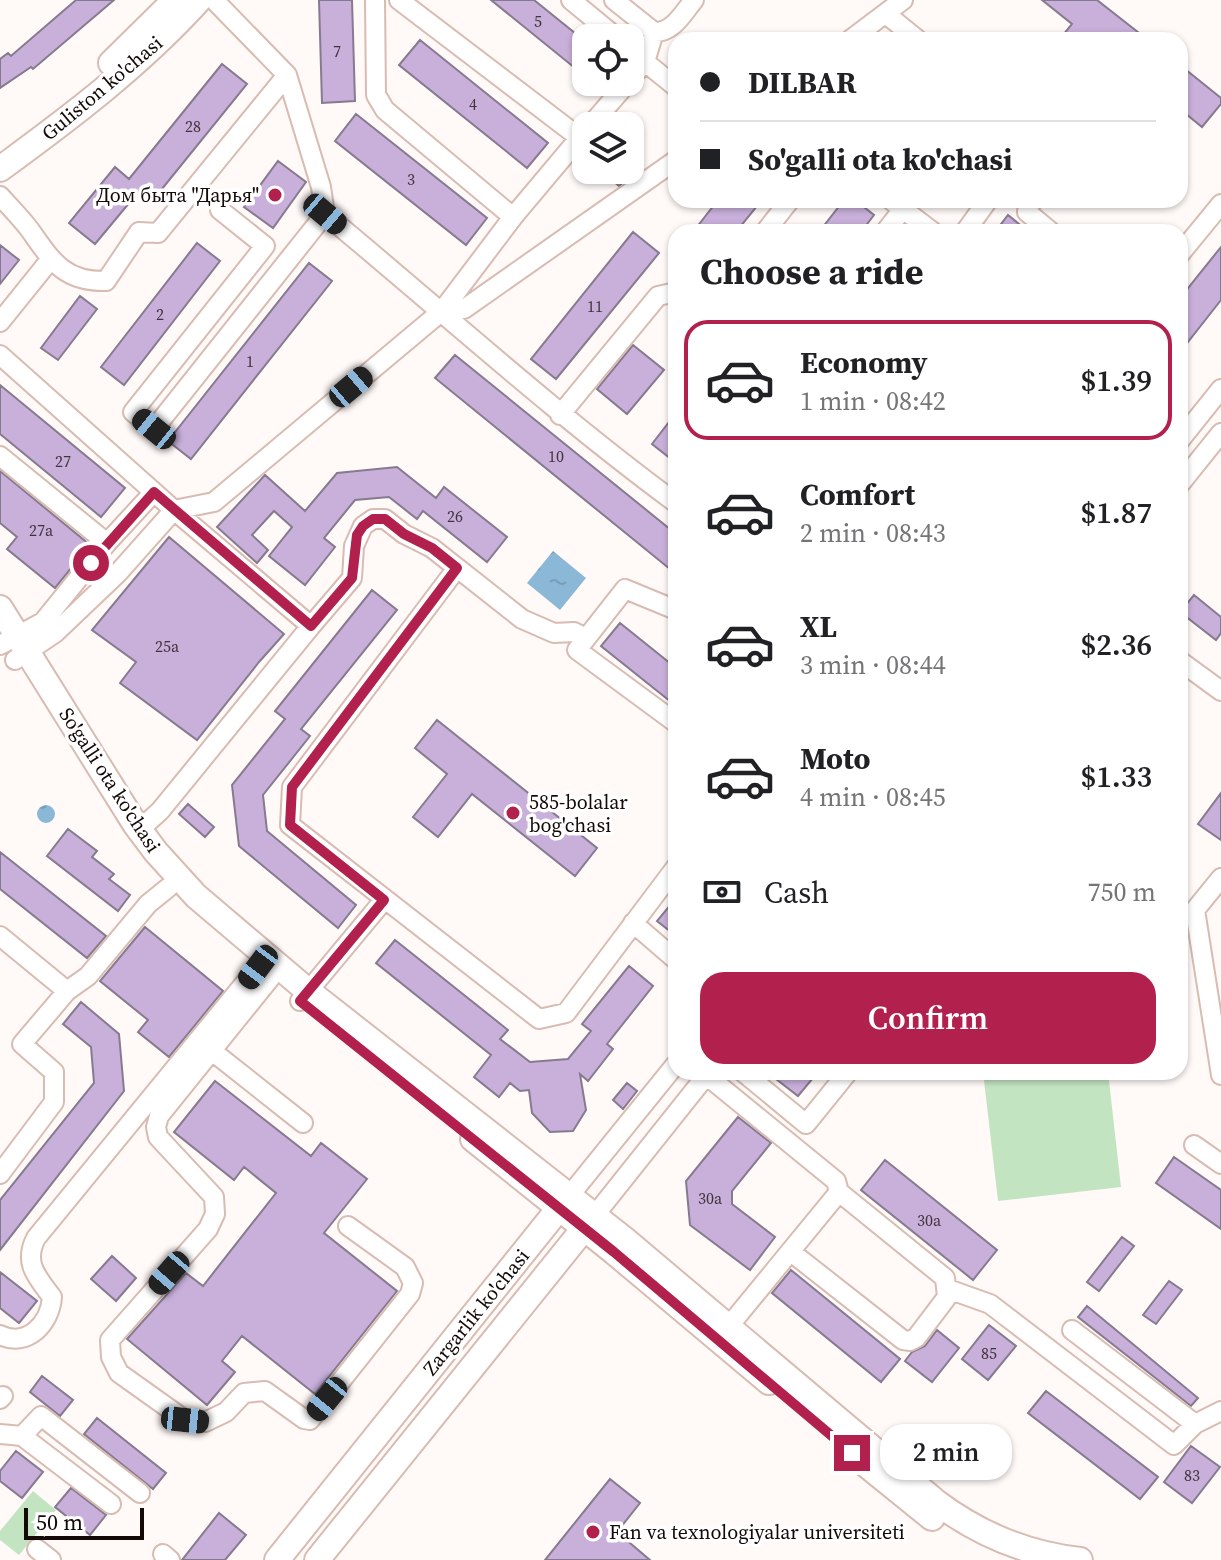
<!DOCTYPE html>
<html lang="en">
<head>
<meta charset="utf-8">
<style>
  body { margin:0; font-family:"Source Serif 4",serif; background:#f2f2f2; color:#202124; height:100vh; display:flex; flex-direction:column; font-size:30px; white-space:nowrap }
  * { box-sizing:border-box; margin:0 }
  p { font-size:26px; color:#757577 }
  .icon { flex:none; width:44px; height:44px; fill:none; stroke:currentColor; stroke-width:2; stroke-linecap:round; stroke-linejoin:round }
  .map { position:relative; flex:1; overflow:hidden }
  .drawer { position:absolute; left:668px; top:224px; width:520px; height:856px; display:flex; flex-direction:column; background:#fff; border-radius:24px; box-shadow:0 2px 6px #0004 }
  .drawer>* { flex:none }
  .guide { position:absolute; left:668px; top:32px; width:520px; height:176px; border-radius:24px; box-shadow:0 2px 6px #0004; display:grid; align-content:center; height:176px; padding:0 32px; background:#fff }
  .controls { position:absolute; left:572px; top:24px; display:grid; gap:16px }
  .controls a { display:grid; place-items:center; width:72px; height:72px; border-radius:16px; background:#fff; box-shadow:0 2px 6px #0004; font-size:40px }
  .scale { position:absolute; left:24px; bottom:20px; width:120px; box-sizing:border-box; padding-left:8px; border:4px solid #130a07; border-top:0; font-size:22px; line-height:28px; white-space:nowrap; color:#130a07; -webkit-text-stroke:6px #fff; paint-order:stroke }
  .end { position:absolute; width:36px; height:36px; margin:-18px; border:10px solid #b2214e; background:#fff; box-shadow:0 0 0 4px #fff }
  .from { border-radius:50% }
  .bubble { position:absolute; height:56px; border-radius:24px; background:#fff; box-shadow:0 2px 6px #0004; font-size:26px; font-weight:600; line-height:56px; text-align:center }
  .car { position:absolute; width:24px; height:48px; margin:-24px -12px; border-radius:10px; box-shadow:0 0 6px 2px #0007; background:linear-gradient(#222 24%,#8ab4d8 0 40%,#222 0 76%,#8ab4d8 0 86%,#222 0) }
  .guide b { display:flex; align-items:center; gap:28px; height:76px; font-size:30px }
  .guide b+b { border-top:2px solid #e0e0e0 }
  .guide i { width:20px; height:20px; background:#202124 }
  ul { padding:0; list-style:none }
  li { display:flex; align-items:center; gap:24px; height:120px; margin:0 16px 12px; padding:0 16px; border:4px solid transparent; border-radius:24px }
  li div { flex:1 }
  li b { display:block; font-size:30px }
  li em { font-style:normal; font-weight:600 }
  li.on { border-color:#b2214e }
  li>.icon { width:72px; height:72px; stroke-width:1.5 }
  h2 { padding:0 32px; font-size:36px; line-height:96px }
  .pay { display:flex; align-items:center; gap:20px; height:88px; padding:0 32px; font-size:30px }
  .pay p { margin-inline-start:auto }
  .button { display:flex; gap:16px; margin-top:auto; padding:16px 32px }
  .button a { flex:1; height:92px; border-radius:24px; background:#b2214e; color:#fff; font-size:32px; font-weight:600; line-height:92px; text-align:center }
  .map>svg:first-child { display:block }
  .park { fill:#c3e4c1 }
  .water { fill:url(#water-ripples) }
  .building { fill:#c9b0db; stroke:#867a8f; stroke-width:2 }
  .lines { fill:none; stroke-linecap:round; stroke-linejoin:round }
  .minor-casing { stroke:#d8bcb2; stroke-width:22 }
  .major-casing { stroke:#d8bcb2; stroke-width:28 }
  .minor { stroke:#fff; stroke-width:18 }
  .major { stroke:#fff; stroke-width:24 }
  .route { stroke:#b2214e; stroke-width:10 }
  .poi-dot { fill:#b2214e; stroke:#fff; stroke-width:3 }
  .labels { text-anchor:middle; stroke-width:7; stroke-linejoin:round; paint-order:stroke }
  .number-label { font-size:16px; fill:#40343c }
  .street-label { font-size:20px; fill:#130a07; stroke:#fff }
  .poi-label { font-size:20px; fill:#130a07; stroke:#fff; text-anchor:start }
</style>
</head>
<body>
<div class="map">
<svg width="1221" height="1560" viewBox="0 0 1221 1560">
  <defs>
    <pattern id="water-ripples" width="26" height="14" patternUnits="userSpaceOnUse" patternTransform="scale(2)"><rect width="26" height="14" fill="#8bb8d7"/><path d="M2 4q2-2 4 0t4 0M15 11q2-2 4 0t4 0" fill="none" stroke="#779db7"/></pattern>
  </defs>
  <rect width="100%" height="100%" fill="#fff9f7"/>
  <path class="park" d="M983,1072H1108L1121,1187L998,1201Z
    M33,1491L56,1510L19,1555L0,1540V1531Z"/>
  <path class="water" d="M553,551L586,578L560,610L527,583Z
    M37 814a9 9 0 1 1 18 0a9 9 0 1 1-18 0Z"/>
  <path class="building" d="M76,0H114L33,69L31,67L0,88V59L8,53L11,56Z
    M319,0H352L355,101L322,103Z
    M491,0H534L586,42V77Z
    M1042,0H1097L1148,40H1059L1072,24Z
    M420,40L548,143L527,168L399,65Z
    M222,64L247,84L153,200L140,190L95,244L69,223L115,167L129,179Z
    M1180,65L1221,98V104L1202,127L1180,109Z
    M356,114L487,218L466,245L335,141Z
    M278,161L306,182L273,228L244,207Z
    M600,170H640L619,186Z
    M718,200H762L736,232H693Z
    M844,200H855L874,215L861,232H819Z
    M1008,215L1029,232H995Z
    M633,232L659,253L556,379L531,359Z
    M197,243L220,261L124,385L101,367Z
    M0,245L19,260L0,284Z
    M1221,247V300L1180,352V298Z
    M309,263L332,281L191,459L168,441Z
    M80,296L97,309L58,360L41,348Z
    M633,345L664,370L627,414L597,389Z
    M455,355L676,534V574L435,378Z
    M0,385L125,488L101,517L0,434Z
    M676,413V463L652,444Z
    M397,467L436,498L444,487L507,537L487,562L423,511L417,519L389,497L355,500L324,538L335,547L305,585L269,556L292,527L274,511L252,535L268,550L257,563L217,527L265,475L305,511L337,473Z
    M0,471L90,545L55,588L7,549L17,537L0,523Z
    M169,537L284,634L259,662L197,740L120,683L136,662L92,630Z
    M372,590L397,610L301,729L310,736L263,795L267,831L356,905L338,928L239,846L232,785L285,719L275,711Z
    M1194,595L1221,617V633L1216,640L1180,612Z
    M620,623L676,668V706L601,646Z
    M437,720L597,848L575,876L472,794L438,837L413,817L447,774L415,748Z
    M1221,793V840L1198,824Z
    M188,804L214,827L205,837L179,814Z
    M68,829L97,851L92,857L114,874L109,879L130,895L118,911L47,856Z
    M0,852L106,936L87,958L0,889Z
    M676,898V936L657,921Z
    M145,927L223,991L169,1057L138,1032L148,1020L100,981Z
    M395,940L508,1030L500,1039L530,1062L568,1059L591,1031L582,1024L629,966L653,986L607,1044L613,1049L588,1081L580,1074L586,1110L573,1131L550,1132L532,1113L529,1090L520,1091L510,1083L499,1097L474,1077L491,1055L376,963Z
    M81,1002L119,1034L124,1091L0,1250V1200L94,1083L91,1047L63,1024Z
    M767,1072H818L798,1096Z
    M215,1081L311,1156L321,1143L367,1179L324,1233L397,1291L315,1394L242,1336L222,1361L235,1372L207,1405L127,1339L186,1273L203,1286L276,1193L244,1167L234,1180L174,1132Z
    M627,1083L637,1091L623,1109L613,1100Z
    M738,1117L771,1143L732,1191V1204L775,1237L750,1270L690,1225L686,1181Z
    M1174,1157L1221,1190V1229L1156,1183Z
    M885,1160L997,1250L973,1280L861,1190Z
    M1122,1237L1134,1246L1099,1291L1087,1282Z
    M112,1256L136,1278L116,1301L91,1279Z
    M791,1270L900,1359L881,1382L772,1293Z
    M0,1272L37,1301L19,1323L0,1308Z
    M1169,1281L1182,1290L1156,1324L1143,1315Z
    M1087,1306L1198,1398L1191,1406L1078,1317Z
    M989,1325L1016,1346L988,1380L962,1359Z
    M937,1330L959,1348L932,1382L905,1361L912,1352L925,1346Z
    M42,1376L73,1400L60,1416L30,1392Z
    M1046,1391L1158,1477L1140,1499L1028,1413Z
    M97,1418L166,1473L153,1489L84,1434Z
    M1191,1446L1220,1467L1192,1503L1164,1482Z
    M16,1451L43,1472L22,1498L0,1481V1471Z
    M610,1479L640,1503L617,1532L650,1560H545Z
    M71,1488L106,1515L90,1535L55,1507Z
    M219,1513L246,1535L225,1560H182Z"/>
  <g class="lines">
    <g class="minor-casing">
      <path id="minor" d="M214,0L287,75L321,187L325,214
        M375,0L376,95L385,110L513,217
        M399,0L580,138
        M571,0L617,38
        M614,0L654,32C673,33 683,13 694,0
        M886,14L918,40
        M850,40L903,0
        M630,49L645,62L654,32
        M630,79L645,62L676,87
        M590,126L628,82
        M0,196C10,207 21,218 30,230C52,261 64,282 106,281L139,232L158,233L287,75
        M891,200L933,232
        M1034,200L1028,205L1027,212L1051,232
        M220,210L265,246L133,412L154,429L325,214C442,311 554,413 676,503
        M765,232L790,200
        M885,232L903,209
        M965,232L988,200
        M1180,254L1221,204
        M442,311L464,309L676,160
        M0,322L50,260
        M0,355L174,510L311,626L352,578L354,546L363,526L373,519H385L404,534L432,548L522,619L554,633L574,632L586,638
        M560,415L658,296L676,292
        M1180,440L1221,389
        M0,456L107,543
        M1180,484L1221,433
        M457,568L292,787L290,825L539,1019L566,1013L676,867
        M676,610L625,589L577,650L676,723
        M0,645L43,622L107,543L154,492
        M15,660L55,633L118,573L174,510L214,502L442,311L513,217L586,130
        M1180,661L1221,691
        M139,830L160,811L311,626
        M1221,878L1195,910L1221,1075
        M633,923L676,960
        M0,936L67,991
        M271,977L159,1116L156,1127L158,1137L214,1197L215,1214L208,1229L110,1340L111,1357L119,1373L185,1420L205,1422L226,1412L244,1393L265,1391L304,1419L310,1420L410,1294L413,1283L405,1267L348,1226
        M300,1001L384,900
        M212,1051L303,1123
        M743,1072L806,1124L848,1072
        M706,1075L836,1181L839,1192L945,1278L947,1297L916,1338L910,1341L903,1340L791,1252
        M1194,1145L1221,1164
        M0,1174L54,1102V1072L22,1044L67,991L88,976L148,904L169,887
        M570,1195L676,1064
        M595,1215L709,1072
        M948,1289L990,1304L1174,1445L1195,1424L1221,1411
        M729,1326L839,1192
        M1072,1330L1195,1424
        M0,1335C27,1348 50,1324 52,1297C37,1277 23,1263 36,1238L258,967
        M0,1399L3,1396
        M0,1434L22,1436L111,1504
        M22,1436L41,1416L140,1493
        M37,1549L51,1560
        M163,1554L170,1560"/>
    </g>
    <g class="major-casing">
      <path id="major" d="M111,63L175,0
        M0,169C71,117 140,65 199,0
        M0,608L135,824L156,852L196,896L308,991L624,1239L936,1502C980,1535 1026,1554 1080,1560
        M473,1139L614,1252L769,1382
        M864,1463L932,1518
        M277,1560L568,1197
        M317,1560L594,1216"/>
    </g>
    <use href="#minor" class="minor"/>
    <use href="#major" class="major"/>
  </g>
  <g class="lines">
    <path class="route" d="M91,563L154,492L311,626L352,578L357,535L363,526L373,519H385L404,534L432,548L457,568L292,787L290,825L384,900L300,1001L614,1252L852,1453"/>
  </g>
  <g class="poi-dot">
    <circle cx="275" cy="195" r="8"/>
    <circle cx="513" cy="813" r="8"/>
    <circle cx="593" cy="1532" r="8"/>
  </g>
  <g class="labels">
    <g class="number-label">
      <text x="538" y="27">5</text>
      <text x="337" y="57">7</text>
      <text x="473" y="110">4</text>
      <text x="193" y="132">28</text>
      <text x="411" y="185">3</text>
      <text x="595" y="312">11</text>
      <text x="160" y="320">2</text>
      <text x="250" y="367">1</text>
      <text x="556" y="462">10</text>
      <text x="63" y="467">27</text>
      <text x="455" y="522">26</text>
      <text x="41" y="536">27a</text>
      <text x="167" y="652">25a</text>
      <text x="710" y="1204">30a</text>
      <text x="929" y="1226">30a</text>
      <text x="989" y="1359">85</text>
      <text x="1192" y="1481">83</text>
    </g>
    <g class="street-label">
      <text transform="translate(102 88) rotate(-40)" y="7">Guliston ko'chasi</text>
      <text transform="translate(110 780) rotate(57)" y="7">So'galli ota ko'chasi</text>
      <text transform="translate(476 1312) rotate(-51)" y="7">Zargarlik ko'chasi</text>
    </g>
    <g class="poi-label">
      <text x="259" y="202" text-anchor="end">Дом быта "Дарья"</text>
      <text x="529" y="809">585-bolalar<tspan x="529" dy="23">bog'chasi</tspan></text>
      <text x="609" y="1539">Fan va texnologiyalar universiteti</text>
    </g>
  </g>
</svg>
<div class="controls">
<a><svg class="icon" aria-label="locate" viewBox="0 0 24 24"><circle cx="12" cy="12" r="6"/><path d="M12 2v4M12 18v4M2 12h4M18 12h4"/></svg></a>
<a><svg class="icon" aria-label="layers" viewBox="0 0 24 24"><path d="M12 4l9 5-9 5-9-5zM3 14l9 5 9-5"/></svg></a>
</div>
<div class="scale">50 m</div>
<i class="end from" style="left:91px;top:563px"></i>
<i class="end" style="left:852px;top:1453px"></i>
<div class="bubble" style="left:880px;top:1424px;width:132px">2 min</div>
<i class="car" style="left:325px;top:214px;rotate:130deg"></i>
<i class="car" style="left:351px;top:387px;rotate:50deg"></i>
<i class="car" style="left:154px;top:429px;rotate:309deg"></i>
<i class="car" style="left:258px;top:967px;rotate:217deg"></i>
<i class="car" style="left:169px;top:1273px;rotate:221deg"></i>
<i class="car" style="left:327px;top:1399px;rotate:219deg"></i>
<i class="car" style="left:185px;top:1420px;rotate:96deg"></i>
<div class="guide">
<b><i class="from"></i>DILBAR</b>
<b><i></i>So'galli ota ko'chasi</b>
</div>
<section class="drawer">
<h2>Choose a ride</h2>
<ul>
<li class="on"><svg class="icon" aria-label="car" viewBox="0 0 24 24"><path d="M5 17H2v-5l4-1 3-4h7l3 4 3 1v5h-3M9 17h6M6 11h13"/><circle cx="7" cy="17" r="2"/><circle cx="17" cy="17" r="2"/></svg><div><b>Economy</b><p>1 min · 08:42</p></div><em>$1.39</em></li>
<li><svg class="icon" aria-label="car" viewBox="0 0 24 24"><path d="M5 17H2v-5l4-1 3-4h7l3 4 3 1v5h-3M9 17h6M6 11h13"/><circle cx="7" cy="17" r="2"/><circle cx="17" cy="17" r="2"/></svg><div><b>Comfort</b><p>2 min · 08:43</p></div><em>$1.87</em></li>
<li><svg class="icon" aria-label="car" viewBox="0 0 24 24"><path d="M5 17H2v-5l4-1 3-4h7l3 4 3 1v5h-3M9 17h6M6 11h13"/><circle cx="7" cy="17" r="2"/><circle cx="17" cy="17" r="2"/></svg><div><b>XL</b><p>3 min · 08:44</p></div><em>$2.36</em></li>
<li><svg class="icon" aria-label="car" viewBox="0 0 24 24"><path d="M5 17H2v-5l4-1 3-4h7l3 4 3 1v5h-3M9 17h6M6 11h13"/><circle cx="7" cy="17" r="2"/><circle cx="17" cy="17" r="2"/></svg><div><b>Moto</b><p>4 min · 08:45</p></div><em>$1.33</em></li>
</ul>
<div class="pay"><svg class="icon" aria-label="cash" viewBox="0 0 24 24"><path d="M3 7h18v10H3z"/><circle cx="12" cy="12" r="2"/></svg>Cash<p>750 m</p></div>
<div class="button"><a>Confirm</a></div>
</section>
</div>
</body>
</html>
